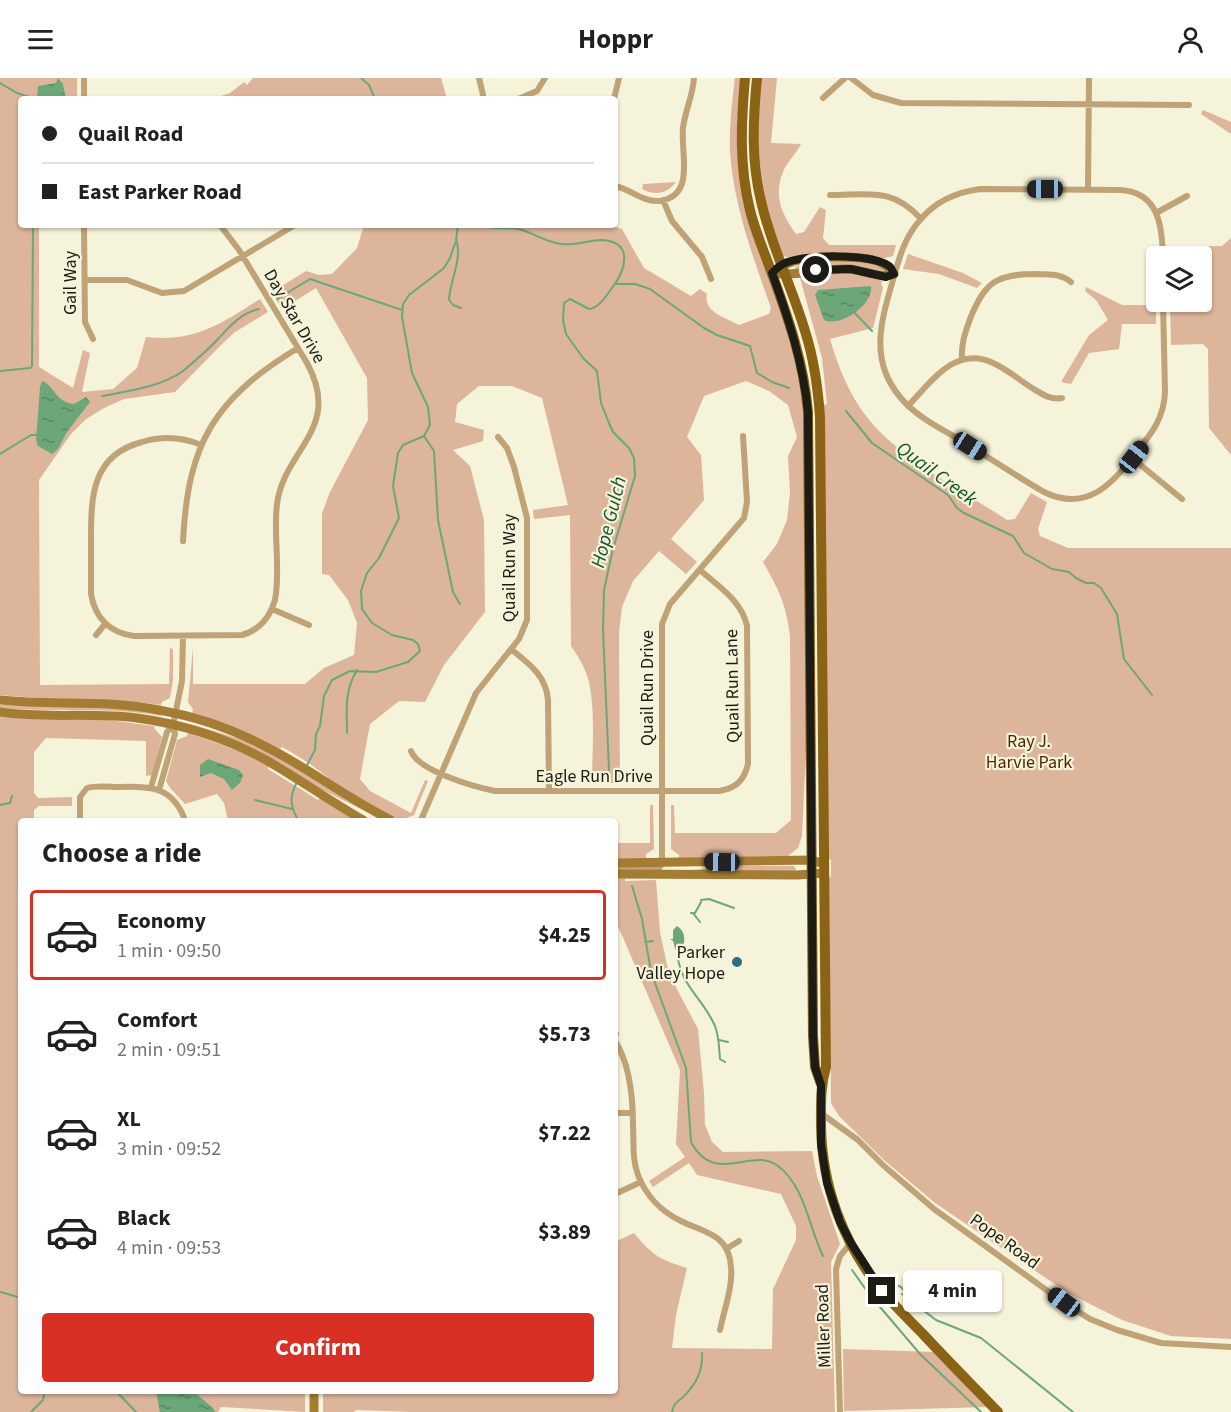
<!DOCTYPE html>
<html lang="en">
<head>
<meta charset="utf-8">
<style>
  body { margin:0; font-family:"Source Sans 3",sans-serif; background:#f2f2f2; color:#202124; height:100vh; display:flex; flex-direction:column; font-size:22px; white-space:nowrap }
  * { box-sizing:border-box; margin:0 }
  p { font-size:20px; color:#757577 }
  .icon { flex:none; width:33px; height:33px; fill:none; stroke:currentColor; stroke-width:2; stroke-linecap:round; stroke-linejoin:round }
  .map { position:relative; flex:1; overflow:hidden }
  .drawer { position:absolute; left:18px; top:740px; width:600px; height:576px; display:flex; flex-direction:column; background:#fff; border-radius:6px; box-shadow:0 2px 4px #0004 }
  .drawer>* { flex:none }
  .top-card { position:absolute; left:18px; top:18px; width:600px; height:132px; border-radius:6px; box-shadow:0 2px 4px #0004; display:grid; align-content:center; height:132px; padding:0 24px; background:#fff }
  .fabs { position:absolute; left:1146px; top:168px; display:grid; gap:12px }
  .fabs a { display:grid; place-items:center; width:66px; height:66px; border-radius:6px; background:#fff; box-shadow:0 2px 4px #0004; font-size:30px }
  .end { position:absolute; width:27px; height:27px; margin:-14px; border:8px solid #1d1c14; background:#fff; box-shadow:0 0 0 3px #fff }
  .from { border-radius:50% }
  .bubble { position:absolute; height:42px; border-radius:6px; background:#fff; box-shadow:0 2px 4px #0004; font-size:20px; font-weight:700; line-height:42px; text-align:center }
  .car { position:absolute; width:18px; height:36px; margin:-18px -9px; border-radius:8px; box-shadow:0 0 4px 2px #0007; background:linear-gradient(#222 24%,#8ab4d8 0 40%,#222 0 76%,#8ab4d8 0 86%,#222 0) }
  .top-card b { display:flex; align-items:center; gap:21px; height:57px; font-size:22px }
  .top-card b+b { border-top:2px solid #e0e0e0 }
  .top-card i { width:15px; height:15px; background:#202124 }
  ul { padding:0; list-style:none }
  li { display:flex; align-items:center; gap:18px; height:90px; margin:0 12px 9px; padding:0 12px; border:3px solid transparent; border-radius:6px }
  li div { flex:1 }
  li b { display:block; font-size:22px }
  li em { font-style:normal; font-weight:700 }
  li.on { border-color:#d93025 }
  li>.icon { width:54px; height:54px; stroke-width:1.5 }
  h2 { padding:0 24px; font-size:27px; line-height:72px }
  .cta { display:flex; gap:12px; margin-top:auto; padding:12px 24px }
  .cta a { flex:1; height:69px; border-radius:6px; background:#d93025; color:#fff; font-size:24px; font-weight:700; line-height:69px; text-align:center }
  header { display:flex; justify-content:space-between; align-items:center; height:78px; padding:0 24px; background:#fff; font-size:27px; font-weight:700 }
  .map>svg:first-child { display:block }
  .green { fill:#dcb59b }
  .water { fill:url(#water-ripples) }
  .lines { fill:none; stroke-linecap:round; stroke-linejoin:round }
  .stream { stroke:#6ca77a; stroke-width:2 }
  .street { stroke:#bfa377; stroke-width:6 }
  .secondary { stroke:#a57c34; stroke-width:9 }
  .primary { stroke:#8a6314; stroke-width:10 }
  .route { stroke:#1d1c14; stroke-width:8 }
  .poi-dot { fill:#2e6d82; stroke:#f5f3da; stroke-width:2 }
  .labels { text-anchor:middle; stroke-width:4.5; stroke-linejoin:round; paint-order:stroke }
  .street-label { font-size:18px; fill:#1d1c14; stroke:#f5f3da }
  .park-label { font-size:18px; fill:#4e2707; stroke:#f5f3da }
  .poi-label { font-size:18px; fill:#1d1c14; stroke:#f5f3da; text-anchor:end }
  .water-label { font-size:20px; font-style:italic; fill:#13552a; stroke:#f5f3da }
</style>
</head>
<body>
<header><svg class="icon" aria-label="menu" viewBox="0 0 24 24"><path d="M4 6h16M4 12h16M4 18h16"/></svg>Hoppr<svg class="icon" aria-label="person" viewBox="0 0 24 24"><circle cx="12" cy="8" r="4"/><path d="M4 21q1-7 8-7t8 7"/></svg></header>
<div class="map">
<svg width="1231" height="1334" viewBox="0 0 1231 1334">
  <defs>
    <pattern id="water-ripples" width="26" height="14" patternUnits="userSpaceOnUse" patternTransform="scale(1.5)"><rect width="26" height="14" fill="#6ca77a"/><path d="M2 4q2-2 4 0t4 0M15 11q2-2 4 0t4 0" fill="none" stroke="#588763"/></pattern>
  </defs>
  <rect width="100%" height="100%" fill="#f5f3da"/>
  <path class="green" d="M0,0H77V21H21V147H39V289L73,310L83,272L90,275L82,314L113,311L137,290L146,259C193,265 221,246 260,221L268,234L235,254L222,266L175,314L124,321L104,330L86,341L71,356L39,402L40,607L169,606L170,569L173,572V602L170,620L162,624L161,627C107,619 54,623 0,617Z
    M253,0H441L447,21H212L230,15L244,4L247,7Z
    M735,0H741L737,46L738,84L793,273L802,314L804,341L807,650L802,758L798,770L788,778L679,780V777L671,771V727H674L675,755H776L791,742L790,558C786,526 779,512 763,484L777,466L787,442L790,415L788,378L797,359L788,327L769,313L746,303L704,318L687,359L701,377L704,422L671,461L697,484L686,496L659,473L633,503L622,529L619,554L620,705H592C592,674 596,630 588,601C585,589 578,578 571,568L570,437L534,441L533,432L568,427L542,320L512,308H479L457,326L455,344L484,352L483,363L453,372L470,388L484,442L485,534L444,587L425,624L399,623L370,646L360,701L370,713L411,735L425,702L428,703L414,737L401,742C379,732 350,719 332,703C317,690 300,679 282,669L280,671L192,635L193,631L188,624L193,570V606H305L324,590L354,577L357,545L348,522L329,497L322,496V435L330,414L368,342L367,300L316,210L282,231L272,214L306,193L319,197L332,196L357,170L364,147H551C561,151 570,148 580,147C594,146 609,146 622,151L644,190L691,218L700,211L707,216C703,234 725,239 739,247L769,236L771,230C753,179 734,129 730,74C729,49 732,24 735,0Z
    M761,0H777L771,65L801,66C796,76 787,84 783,94C773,118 782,137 796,156L804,154L820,129L826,132L823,160L829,167H896L893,178L881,181L791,180L783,178C758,114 755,67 761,0Z
    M1203,32L1231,44V56L1201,36Z
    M676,104C667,116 655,118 642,111L643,106Z
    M1231,160V377L1209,350L1208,271L1203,266L1171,267L1170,224H1202V178H1170L1169,169L1222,168Z
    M908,176L963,195L982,205L977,210L939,196L903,191Z
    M850,183L866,185L884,190L885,193L828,187L796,192L795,189L809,184Z
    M854,195L883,203L881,205L883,210L873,250L830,261L832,268C840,293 850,317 866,338C899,381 962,412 1007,442L1015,441L1031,415L1047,424L1038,451L1040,458L1068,470H1231V1261L1171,1258L1122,1242L1068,1215L935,1125L884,1082L839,1038L831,1025L829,800L831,798V782L828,780L824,327L827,326L822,280L800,200L811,196Z
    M1086,209L1122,227H1156V246H1122L1119,271L1089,275L1071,306L1061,304L1089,257L1108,242L1096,222L1085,213Z
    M0,627L113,629L161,636V638C109,628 54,635 0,630Z
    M0,638L108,642L154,648V650L162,659L152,697L146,698V663L46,660L34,674V715L38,720L72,719V728H39L34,732V742H21V820H19V855L21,857V902L19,904L21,1312L305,1313V1334L221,1329L218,1334H0Z
    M190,646L247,663L273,676L383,742Z
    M188,655C216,664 243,674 269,688L268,691L318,722L320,720L356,742H228L224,725L217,716L185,726L170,710L166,703L177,662L187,658Z
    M650,727H653L654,771L646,776V781H615V765H650Z
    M736,788H794L796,791L795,793L691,792Z
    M625,800V803L656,802L660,854L669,896L698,951L704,1015L705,1047L712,1064L723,1074L812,1073L817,1098L840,1166L831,1184L835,1334H412L356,1332L354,1334H323V1313L615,1312V1164L634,1155C653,1178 659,1181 687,1190L676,1237L672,1270L772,1271L773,1211L796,1162V1148L781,1116L697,1097L689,1085L653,1109L649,1103L685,1079L676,1066L680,992L615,841V801Z
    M843,1271L935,1274L988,1329L844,1333Z"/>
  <path class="water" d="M58,0L63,6L66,21H37L38,8L56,5Z
    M871,208C874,226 841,250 824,242L815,217L818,212Z
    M42,303C55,308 55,324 74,326L86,319L90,324L67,354L58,371L52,376L38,368L36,362L40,309Z
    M208,681L239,692L243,697L240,705L232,712L224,701L211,695L200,699V687Z
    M677,848C685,853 686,862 682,870L676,873L673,863L670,861H673V852Z
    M156,1313H193L213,1330L215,1334H160Z"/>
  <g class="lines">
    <path class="stream" d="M361,0L369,7L375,21
      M0,5L17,15L35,21
      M476,147C492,152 508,148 522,152C535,156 546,164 561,166C575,168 588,162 602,162C635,164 625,193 612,210C606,218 599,230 589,231L570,221L564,225L563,242L566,256L583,280L597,293L601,325L609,345L613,354L629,370L634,380L635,398L613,471L604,512L603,552L609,692
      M456,161C463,180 450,202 449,222L453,227L461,230
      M615,206H635L650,211L704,250L717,257L750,268L757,295L772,304L789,310
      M277,221L310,201L402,232
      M853,233L872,253
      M0,293L30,290L32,288L33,147
      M102,318C128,313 161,309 183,293C195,283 208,272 218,261C230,248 241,235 259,231
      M846,333L872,365L948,417L957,430L964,435L1013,458L1024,475L1052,491L1069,494L1076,500L1086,505H1094L1101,510L1117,536L1124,581L1152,617
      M424,358L434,373L438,442L453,514L460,526
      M0,376L31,357H37
      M347,655C347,630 344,614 357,592
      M306,689L315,672L316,656L320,648L324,618L332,602L350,593L376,594L408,584L420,573L418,566L413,562L392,557L372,545L362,531L361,513L367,495L379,480L399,440L393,408L398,375L403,367L424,358L430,347L428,329L412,295L402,239L403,226L409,217L444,190L450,180L456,163L458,147
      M297,704C289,719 290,727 298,742
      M255,722L292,731
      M0,727L10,725L12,718
      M632,808L642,841L651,894L686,990L691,1064C715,1109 753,1068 778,1088C805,1108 809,1150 823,1178
      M701,822L709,821L734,830
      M691,835H695L701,824
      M693,835L700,844
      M645,864L653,863
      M677,872C679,908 702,918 715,948C719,958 719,970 720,981L725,984
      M719,962L728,964
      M852,1192L869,1216L920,1276L981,1334
      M893,1205L901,1209L910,1220
      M1,1214L21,1220
      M902,1216L936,1242L981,1260L1073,1334
      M115,1312L136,1334
      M31,1334L43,1322L45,1312
      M672,1334C673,1326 677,1324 683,1319C696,1307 703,1292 702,1275"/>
    <path class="street" d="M84,0V21
      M479,0L484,21
      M851,0L873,17L901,25L1189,27
      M823,20L845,0
      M518,21L537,13L545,0
      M614,21L619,0
      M615,108C630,111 643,124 658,123C697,120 680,73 683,50C685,33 693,17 694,0
      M1088,111L1089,0
      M830,117C869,117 892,109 921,141
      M663,122L672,143L702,179L711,201
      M1156,135L1187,118
      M84,147L85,244L93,261
      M1163,178C1162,148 1159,114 1120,112L980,111C958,114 936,123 921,141C905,158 899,180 893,202C881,243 869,282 900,319C917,340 944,352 967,366C992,382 1018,399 1044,414C1086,435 1113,406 1136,375C1152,355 1164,340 1165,314L1163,224
      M85,202H127L162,215L184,213L295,147
      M962,281C961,266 965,255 970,241C985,204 996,196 1036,196C1049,197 1060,195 1071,204
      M908,328C931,304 955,267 993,285C1007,291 1019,302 1032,310C1042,316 1050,322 1062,320
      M201,367C182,359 162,358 142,364C92,377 91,418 91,461C91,479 91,498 91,516C95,540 110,555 134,558L242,557C260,552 270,539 275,522C281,490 273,457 277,426C284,371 343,351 307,285L239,172L220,147
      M1132,380L1182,421
      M183,463C188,365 214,321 298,270
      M272,531L309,547
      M96,557L105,546
      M511,571C529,586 546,597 548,622L549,713
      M411,673C418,693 475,709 495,713H719C736,710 744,703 748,686L747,548C742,523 718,508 700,492
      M151,709L167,654L173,647
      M159,712L175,656L173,647L182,603L183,558
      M80,742V719L87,710C97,707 109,709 120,709C151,708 173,709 185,742
      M421,742L476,615L519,561L527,542V440L514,389L507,370L498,359
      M615,794L621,791L659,790L662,786V546L670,526L744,440L747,424L743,358
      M615,958L616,956
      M615,963C630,986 633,1021 633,1048C634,1065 632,1081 638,1097C646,1118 662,1134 681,1143C705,1155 729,1156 731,1189C733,1209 724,1232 720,1252
      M615,1035H633
      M822,1036L858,1062L884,1088L934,1131L1063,1224L1090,1241L1117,1252L1161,1265L1231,1269
      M615,1116L641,1104
      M726,1171L739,1163
      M840,1334L836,1191L840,1178L851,1165"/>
    <path class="secondary" d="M838,179C856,179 884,179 894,196C880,201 863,192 848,191C822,190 797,199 772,195C790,179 815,179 838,179Z
      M0,622C53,628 106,621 159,632C199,639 238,653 274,673C314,694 350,722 391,742
      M0,634C45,641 91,634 137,640C181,646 226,660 266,682C299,701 330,723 363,742
      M615,785L812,782L824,786
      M615,796L797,797L824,795
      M314,1334V1312"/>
    <path class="primary" d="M745,0C741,45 739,88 750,132C755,153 764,173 771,193C788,239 804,284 808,334L813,958L815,989L821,1006
      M757,0C753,42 751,82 761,123C771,168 792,209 805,253C814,281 818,310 820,339L826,989C820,1009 821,1028 821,1048C822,1108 843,1165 881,1212C894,1227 908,1241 922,1255C947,1282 973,1308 998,1334"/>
  </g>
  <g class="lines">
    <path class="route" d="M816,192L851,191L886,199L894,196C893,194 891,189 889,188C871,175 802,176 783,186C779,188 775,192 772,195C789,242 803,285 808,334L813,958L815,989L821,1007V1066L827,1105L840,1144L851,1165L882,1213"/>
  </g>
  <circle class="poi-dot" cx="737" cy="884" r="6"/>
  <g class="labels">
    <g class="street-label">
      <text transform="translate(70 205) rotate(-90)" y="6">Gail Way</text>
      <text transform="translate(295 238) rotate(60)" y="6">Day Star Drive</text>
      <text transform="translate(509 490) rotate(-90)" y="6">Quail Run Way</text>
      <text transform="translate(732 608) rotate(-91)" y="6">Quail Run Lane</text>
      <text transform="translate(647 610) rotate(-90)" y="6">Quail Run Drive</text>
      <text x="594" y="704">Eagle Run Drive</text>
      <text transform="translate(1005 1163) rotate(36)" y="6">Pope Road</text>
      <text transform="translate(823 1248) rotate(-92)" y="6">Miller Road</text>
    </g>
    <g class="park-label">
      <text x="1029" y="669">Ray J.<tspan x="1029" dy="21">Harvie Park</tspan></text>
    </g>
    <g class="poi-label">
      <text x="725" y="880">Parker<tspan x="725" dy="21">Valley Hope</tspan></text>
    </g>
    <g class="water-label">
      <text transform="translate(937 395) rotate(36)" y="7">Quail Creek</text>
      <text transform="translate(608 444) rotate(-76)" y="7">Hope Gulch</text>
    </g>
  </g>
</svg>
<div class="fabs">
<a><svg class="icon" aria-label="layers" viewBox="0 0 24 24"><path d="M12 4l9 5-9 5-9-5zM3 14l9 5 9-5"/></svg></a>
</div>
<i class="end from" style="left:816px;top:192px"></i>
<i class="end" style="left:882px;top:1213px"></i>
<div class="bubble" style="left:903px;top:1192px;width:99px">4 min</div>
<i class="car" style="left:1045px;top:111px;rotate:270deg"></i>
<i class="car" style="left:970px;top:368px;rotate:122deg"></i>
<i class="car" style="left:1134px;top:379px;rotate:38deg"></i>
<i class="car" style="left:722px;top:784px;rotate:271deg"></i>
<i class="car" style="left:1064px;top:1224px;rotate:307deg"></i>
<div class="top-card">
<b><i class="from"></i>Quail Road</b>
<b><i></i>East Parker Road</b>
</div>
<section class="drawer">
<h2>Choose a ride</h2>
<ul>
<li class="on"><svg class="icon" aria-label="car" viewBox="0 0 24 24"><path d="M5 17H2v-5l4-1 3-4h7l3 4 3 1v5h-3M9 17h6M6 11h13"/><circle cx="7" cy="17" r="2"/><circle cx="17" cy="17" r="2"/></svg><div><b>Economy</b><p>1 min · 09:50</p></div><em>$4.25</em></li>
<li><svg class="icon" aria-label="car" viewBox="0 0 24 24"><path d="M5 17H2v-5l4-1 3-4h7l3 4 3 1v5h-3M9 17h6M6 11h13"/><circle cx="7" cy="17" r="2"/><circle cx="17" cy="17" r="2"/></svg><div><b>Comfort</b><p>2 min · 09:51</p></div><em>$5.73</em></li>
<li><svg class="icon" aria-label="car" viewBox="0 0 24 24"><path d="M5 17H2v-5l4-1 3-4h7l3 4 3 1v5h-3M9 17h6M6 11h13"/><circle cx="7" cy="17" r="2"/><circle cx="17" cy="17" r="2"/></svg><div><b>XL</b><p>3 min · 09:52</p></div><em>$7.22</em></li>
<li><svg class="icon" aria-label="car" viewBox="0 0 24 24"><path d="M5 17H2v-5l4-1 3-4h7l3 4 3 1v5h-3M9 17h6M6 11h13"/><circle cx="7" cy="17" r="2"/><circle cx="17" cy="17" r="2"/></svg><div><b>Black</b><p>4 min · 09:53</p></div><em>$3.89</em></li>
</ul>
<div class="cta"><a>Confirm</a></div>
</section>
</div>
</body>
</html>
